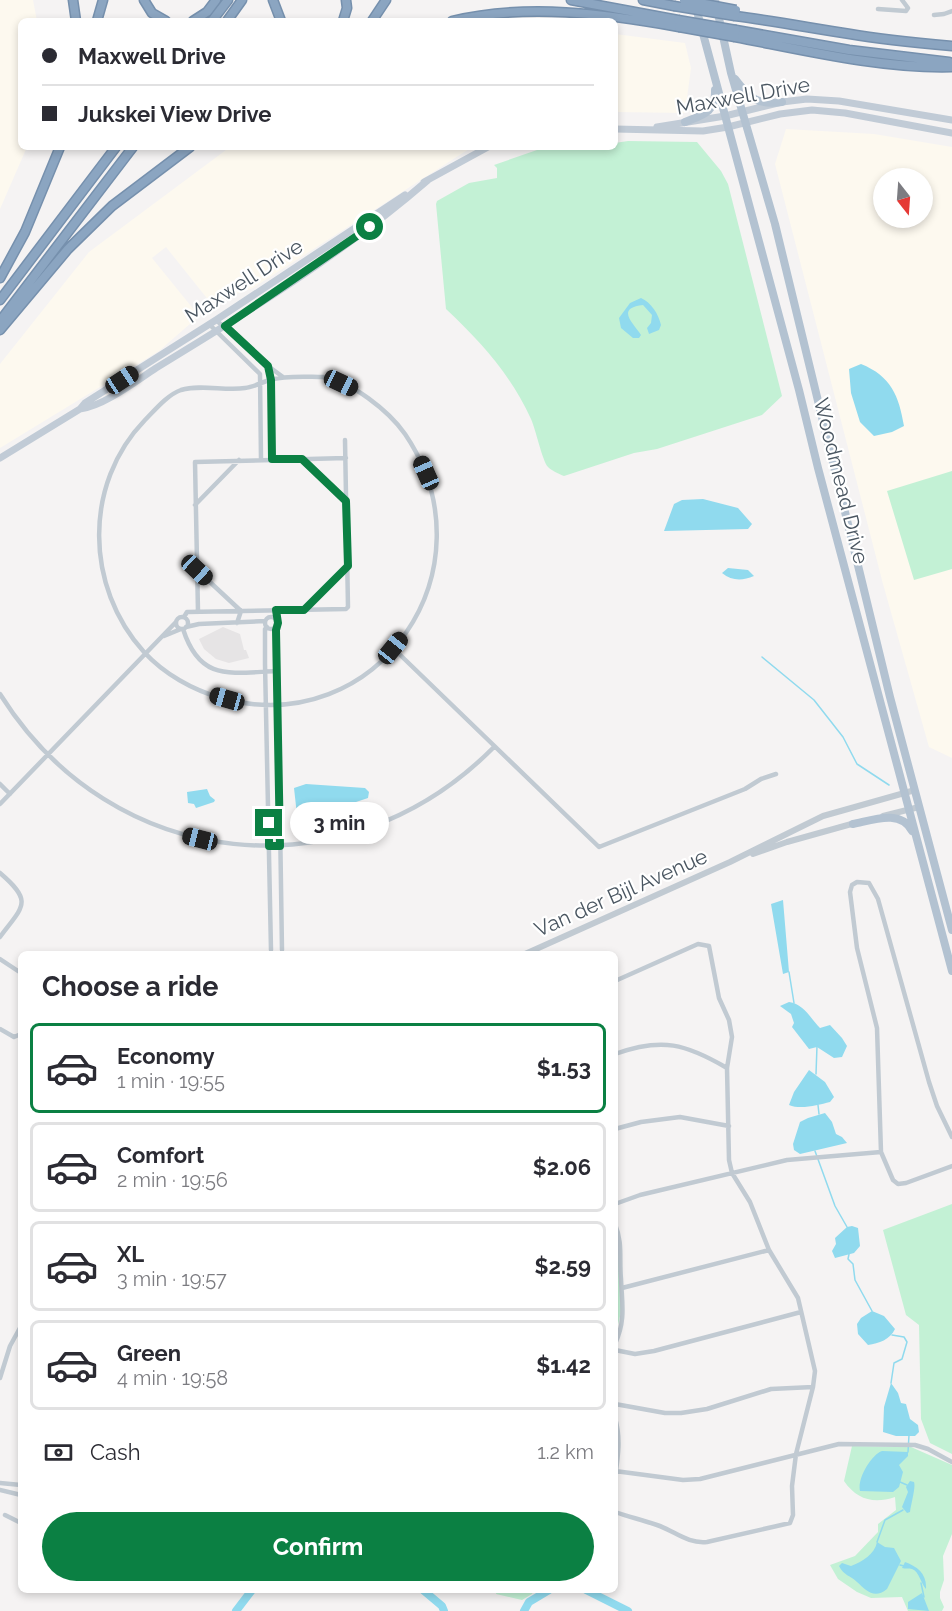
<!DOCTYPE html>
<html lang="en">
<head>
<meta charset="utf-8">
<style>
  body { margin:0; font-family:Raleway,sans-serif; background:#f7f7f7; color:#2b2b33; height:100vh; display:flex; flex-direction:column; font-size:22px; white-space:nowrap }
  * { box-sizing:border-box; margin:0 }
  p { font-size:20px; color:#7c7c81 }
  .icon { flex:none; width:33px; height:33px; fill:none; stroke:currentColor; stroke-width:2; stroke-linecap:round; stroke-linejoin:round }
  .map { position:relative; flex:1; overflow:hidden }
  .side { position:absolute; left:18px; top:951px; width:600px; height:642px; display:flex; flex-direction:column; background:#fff; border-radius:9px; box-shadow:0 3px 9px #0003 }
  .side>* { flex:none }
  .hud { position:absolute; left:18px; top:18px; width:600px; height:132px; border-radius:9px; box-shadow:0 3px 9px #0003; display:grid; align-content:center; height:132px; padding:0 24px; background:#fff }
  .needle { width:39px; rotate:163deg }
  .controls { position:absolute; left:873px; top:168px; display:grid; gap:12px }
  .controls a { display:grid; place-items:center; width:60px; height:60px; border-radius:50%; background:#fff; box-shadow:0 3px 9px #0003; font-size:30px }
  .end { position:absolute; width:27px; height:27px; margin:-14px; border:8px solid #0b8043; background:#fff; box-shadow:0 0 0 3px #fff }
  .from { border-radius:50% }
  .bubble { position:absolute; height:42px; border-radius:21px; background:#fff; box-shadow:0 3px 9px #0003; font-size:20px; font-weight:700; line-height:42px; text-align:center }
  .car { position:absolute; width:18px; height:36px; margin:-18px -9px; border-radius:8px; box-shadow:0 0 4px 2px #0007; background:linear-gradient(#222 24%,#8ab4d8 0 40%,#222 0 76%,#8ab4d8 0 86%,#222 0) }
  .hud b { display:flex; align-items:center; gap:21px; height:57px; font-size:22px }
  .hud b+b { border-top:2px solid #e1e1e2 }
  .hud i { width:15px; height:15px; background:#2b2b33 }
  ul { padding:0; list-style:none }
  li { display:flex; align-items:center; gap:18px; height:90px; margin:0 12px 9px; padding:0 12px; border:3px solid #e1e1e2; border-radius:9px }
  li div { flex:1 }
  li b { display:block; font-size:22px }
  li em { font-style:normal; font-weight:700 }
  li.on { border-color:#0b8043 }
  li>.icon { width:54px; height:54px; stroke-width:1.5 }
  h2 { padding:0 24px; font-size:27px; line-height:72px }
  .pay { display:flex; align-items:center; gap:15px; height:66px; padding:0 24px; font-size:22px }
  .pay p { margin-inline-start:auto }
  .cta { display:flex; gap:12px; margin-top:auto; padding:12px 24px }
  .cta a { flex:1; height:69px; border-radius:36px; background:#0b8043; color:#fff; font-size:24px; font-weight:700; line-height:69px; text-align:center }
  .map>svg:first-child { display:block }
  .commercial { fill:#fdf9ef; fill-rule:evenodd }
  .education { fill:#e6e4e5 }
  .green { fill:#c3f1d5 }
  .water { fill:#90daee }
  .lines { fill:none; stroke-linecap:round; stroke-linejoin:round }
  .stream { stroke:#90daee; stroke-width:1.5 }
  .river { stroke:#90daee; stroke-width:8 }
  .motorway-casing { stroke:#7690ad; stroke-width:11 }
  .minor { stroke:#c1cad2; stroke-width:4.5 }
  .tertiary { stroke:#c1cad2; stroke-width:6 }
  .secondary { stroke:#c1cbd6; stroke-width:7 }
  .primary { stroke:#b3c2d1; stroke-width:8 }
  .motorway { stroke:#8ba5c1; stroke-width:8 }
  .motorway-bridge-casing { stroke:#7690ad; stroke-width:11; stroke-linecap:butt }
  .motorway-bridge { stroke:#8ba5c1; stroke-width:8 }
  .route { stroke:#0b8043; stroke-width:8 }
  .labels { text-anchor:middle; stroke-width:4.5; stroke-linejoin:round; paint-order:stroke }
  .street-label { font-size:21px; fill:#4a5661; stroke:#fff }
</style>
</head>
<body>
<div class="map">
<svg width="952" height="1611" viewBox="0 0 952 1611">
  <rect width="100%" height="100%" fill="#f5f3f3"/>
  <path class="commercial" d="M0,0H33L37,21H21V147H27L0,209Z
    M615,34L685,43L691,68L685,113L615,112Z
    M786,129L874,134L952,147V758L929,747L883,584L775,164ZM884,178H922V218H884Z
    M230,147H472L253,288L213,302H210L166,247L152,258L199,316L159,351L0,448V364L89,252Z"/>
  <path class="education" d="M223,627L240,634L244,650H246L249,658L229,663L216,659L204,649L199,639Z"/>
  <path class="green" d="M628,141L697,142L721,171L728,184L782,396L762,415L657,449L634,453L564,476C559,474 552,471 548,467C542,460 536,430 531,419C511,375 481,342 446,309L436,204L437,201L469,183L497,178V168L494,165L537,150L560,147H615V143Z
    M952,471V569L914,580L887,491Z
    M952,1204V1454L930,1443L921,1419L919,1325L906,1315L883,1230Z
    M615,1228L619,1238L622,1308L615,1337Z
    M852,1446L911,1447L952,1465V1534L943,1556L944,1580L940,1592V1598L944,1607L942,1611H908L902,1597L871,1598L857,1592L838,1579L830,1565L855,1556L878,1532V1524L896,1510L895,1497C874,1504 857,1500 844,1481Z
    M497,1590H534L532,1594L522,1600L496,1594Z"/>
  <path class="water" d="M641,298C651,302 659,315 661,325L659,330L649,334L647,328L651,323L652,315L643,305C614,308 635,325 641,335L639,338H633L621,328L619,318L630,303Z
    M861,364C891,376 899,396 904,426L892,432L874,436L860,422L851,393L849,369Z
    M703,499L738,508L752,524L748,529L664,531L674,504L682,500Z
    M728,568L748,570L754,576C742,581 732,581 722,573Z
    M306,784L365,788L369,792L368,798L332,810L297,815L294,788Z
    M207,789L210,796L215,800L214,802L196,808L194,804L188,803L187,792Z
    M783,900L789,972L783,974L771,904Z
    M789,1002C804,1004 811,1019 820,1028L830,1025L842,1038L847,1046L842,1057L834,1058L817,1047L809,1049L792,1027L794,1023L791,1014L780,1006Z
    M809,1070L825,1082L834,1097L830,1102C818,1105 801,1110 789,1105L794,1092Z
    M825,1113L832,1122L836,1134L842,1137L847,1143L800,1154L794,1150L793,1144L800,1122L808,1118Z
    M852,1226L858,1228L860,1246L854,1253L835,1258L832,1251L836,1244L835,1238L847,1227Z
    M872,1311L884,1316L895,1329C890,1340 879,1343 868,1345L858,1334L857,1324L861,1318Z
    M891,1383L898,1393L901,1403L906,1404L910,1419L918,1425L919,1432L915,1436H896L883,1432L884,1407Z
    M882,1451L908,1452V1456L899,1465L903,1472L899,1487L893,1492L860,1491C857,1479 871,1455 882,1451Z
    M910,1481L914,1482C916,1487 911,1504 910,1512L907,1513L902,1507L908,1492L906,1487Z
    M877,1542L885,1547L894,1548L901,1561L887,1589C874,1600 866,1590 857,1582C850,1575 844,1576 839,1566L842,1563L851,1566C862,1562 875,1554 877,1542Z
    M905,1562C918,1567 927,1574 926,1589C921,1584 919,1571 912,1569C909,1568 905,1569 902,1568Z
    M922,1593L929,1611L908,1609V1602Z"/>
  <g class="lines">
    <path class="stream" d="M762,657L814,700L843,737L857,764L889,785
      M789,972L794,1003
      M816,1074L817,1046
      M818,1105L819,1114
      M815,1151L835,1206L847,1227
      M849,1254L848,1259L853,1264L855,1280L872,1311
      M891,1383L894,1363L902,1359L907,1342L904,1337L892,1335
      M908,1452L909,1435
      M900,1482L907,1485
      M877,1542L885,1520L903,1510
      M900,1565L904,1566
      M921,1583L924,1597"/>
    <path class="river" d="M423,1590L442,1606L444,1611
      M586,1590L628,1611
      M236,1611L252,1590
      M524,1611L529,1602L549,1590"/>
    <g class="motorway-casing">
      <path id="motorway" d="M73,0L76,21
        M144,0L152,13L166,21
        M273,0L281,21
        M571,0L678,20
        M643,0L674,6
        M735,16C774,21 811,28 850,34C884,40 918,43 952,46
        M97,21L103,0
        M193,21L207,12L216,0
        M212,21L228,0
        M227,21L242,0
        M343,21L347,8L346,0
        M372,21L386,0
        M452,21C527,3 605,14 679,27
        M736,30L849,50L949,62
        M735,37C803,50 882,69 952,67
        M0,278L25,232L60,147
        M0,300L116,147
        M0,321L133,147
        M0,330L68,249L112,206L190,147"/>
    </g>
    <path class="minor" d="M878,9L906,11L908,8L902,0
      M934,15L944,14L952,11
      M216,320L268,366L271,380L272,459
      M209,324L260,374L261,460
      M268,366L283,377
      M323,377C351,381 389,411 405,434C496,568 378,742 221,698C193,690 164,674 144,652C85,587 83,484 145,420C155,410 167,395 181,390C201,384 225,391 245,388C254,387 262,382 270,380C287,375 307,377 323,377Z
      M302,459L346,501
      M195,505L239,460
      M197,570L241,611L237,623
      M305,609L348,566
      M198,612L195,462L346,458
      M265 623a6 6 0 1 1 12 0a6 6 0 1 1-12 0Z
      M184,617L187,612L346,609L348,607L345,440
      M176 623a6 6 0 1 1 12 0a6 6 0 1 1-12 0Z
      M277,626L282,950
      M186,627L199,624L265,621
      M267,627L265,629V664L271,950
      M183,629C200,682 230,673 277,671
      M164,636L181,629
      M393,648L599,847L745,789L761,779L776,774
      M0,694C112,873 346,897 494,747
      M0,784L10,794
      M0,804L176,622
      M0,873C34,902 23,906 0,937
      M0,959L21,973
      M615,981L698,944L709,946L719,998L729,1020L732,1037L727,1068L729,1160L732,1173L750,1202L769,1250L798,1298L815,1371L813,1387L796,1454L792,1486L793,1515L790,1523L707,1542C687,1544 675,1531 657,1525C643,1520 629,1517 615,1512
      M0,1029L14,1037L21,1034
      M615,1054C662,1037 686,1044 727,1068
      M615,1129L641,1122L680,1117L729,1126
      M952,1137L937,1106L929,1082L878,899L869,883L857,882L852,885L850,892L857,948L877,1028L881,1152L893,1180L898,1184L906,1183L952,1166
      M615,1204L640,1195L787,1160L881,1152
      M615,1224C623,1243 619,1259 621,1279C622,1304 626,1320 615,1344
      M622,1288L769,1250
      M615,1350L635,1354L654,1351L801,1312
      M0,1378L10,1346L21,1326
      M615,1404L665,1413H681L707,1409L771,1389L813,1387
      M615,1418C621,1438 618,1457 615,1478
      M615,1471L683,1480L700,1479L839,1444L915,1445L928,1449L952,1462
      M0,1483L21,1485
      M0,1490L21,1495
      M5,1515L21,1523"/>
    <path class="tertiary" d="M883,816L919,807
      M753,854L787,842L855,823
      M525,954L730,862L823,816L915,790"/>
    <path class="secondary" d="M657,127L725,116L782,102L807,99L839,101L952,120
      M615,129L703,131L728,127L780,114L812,110L845,113L952,133
      M424,182L488,147
      M80,409L85,403L216,320L405,195
      M0,458L80,409C104,406 136,381 156,368C250,311 345,252 428,180"/>
    <path class="primary" d="M715,0L731,73L775,224L890,697L952,930
      M695,4L799,390L818,468L952,971
      M735,79C750,99 757,105 782,102
      M685,122C702,115 716,113 715,90
      M853,824C873,820 901,809 912,831"/>
    <use href="#motorway" class="motorway"/>
    <g class="motorway-bridge-casing">
      <path id="motorway-bridge" d="M684,0L736,10
        M674,6L735,16
        M678,20L736,30
        M679,27L735,37"/>
    </g>
    <use href="#motorway-bridge" class="motorway-bridge"/>
  </g>
  <g class="lines">
    <path class="route" d="M269,823V846H280L276,630L278,623L276,610H304L348,566L346,501L302,459H272L271,380L268,366L225,326L370,227"/>
  </g>
  <g class="labels">
    <g class="street-label">
      <text transform="translate(743 96) rotate(-10)" y="7">Maxwell Drive</text>
      <text transform="translate(244 281) rotate(-33)" y="7">Maxwell Drive</text>
      <text transform="translate(841 481) rotate(76)" y="7">Woodmead Drive</text>
      <text transform="translate(621 893) rotate(-24)" y="7">Van der Bijl Avenue</text>
    </g>
  </g>
</svg>
<div class="controls">
<a><svg class="needle" viewBox="-14 -14 28 28"><path d="M0-13l5 13h-10z" fill="#e53935"/><path d="M0 13l5-13h-10z" fill="#7c7c81"/></svg></a>
</div>
<i class="end from" style="left:370px;top:227px"></i>
<i class="end" style="left:269px;top:823px"></i>
<div class="bubble" style="left:290px;top:802px;width:99px">3 min</div>
<i class="car" style="left:122px;top:380px;rotate:57deg"></i>
<i class="car" style="left:341px;top:383px;rotate:115deg"></i>
<i class="car" style="left:426px;top:473px;rotate:336deg"></i>
<i class="car" style="left:197px;top:570px;rotate:133deg"></i>
<i class="car" style="left:393px;top:648px;rotate:39deg"></i>
<i class="car" style="left:227px;top:699px;rotate:286deg"></i>
<i class="car" style="left:200px;top:839px;rotate:284deg"></i>
<div class="hud">
<b><i class="from"></i>Maxwell Drive</b>
<b><i></i>Jukskei View Drive</b>
</div>
<section class="side">
<h2>Choose a ride</h2>
<ul>
<li class="on"><svg class="icon" aria-label="car" viewBox="0 0 24 24"><path d="M5 17H2v-5l4-1 3-4h7l3 4 3 1v5h-3M9 17h6M6 11h13"/><circle cx="7" cy="17" r="2"/><circle cx="17" cy="17" r="2"/></svg><div><b>Economy</b><p>1 min · 19:55</p></div><em>$1.53</em></li>
<li><svg class="icon" aria-label="car" viewBox="0 0 24 24"><path d="M5 17H2v-5l4-1 3-4h7l3 4 3 1v5h-3M9 17h6M6 11h13"/><circle cx="7" cy="17" r="2"/><circle cx="17" cy="17" r="2"/></svg><div><b>Comfort</b><p>2 min · 19:56</p></div><em>$2.06</em></li>
<li><svg class="icon" aria-label="car" viewBox="0 0 24 24"><path d="M5 17H2v-5l4-1 3-4h7l3 4 3 1v5h-3M9 17h6M6 11h13"/><circle cx="7" cy="17" r="2"/><circle cx="17" cy="17" r="2"/></svg><div><b>XL</b><p>3 min · 19:57</p></div><em>$2.59</em></li>
<li><svg class="icon" aria-label="car" viewBox="0 0 24 24"><path d="M5 17H2v-5l4-1 3-4h7l3 4 3 1v5h-3M9 17h6M6 11h13"/><circle cx="7" cy="17" r="2"/><circle cx="17" cy="17" r="2"/></svg><div><b>Green</b><p>4 min · 19:58</p></div><em>$1.42</em></li>
</ul>
<div class="pay"><svg class="icon" aria-label="cash" viewBox="0 0 24 24"><path d="M3 7h18v10H3z"/><circle cx="12" cy="12" r="2"/></svg>Cash<p>1.2 km</p></div>
<div class="cta"><a>Confirm</a></div>
</section>
</div>
</body>
</html>
